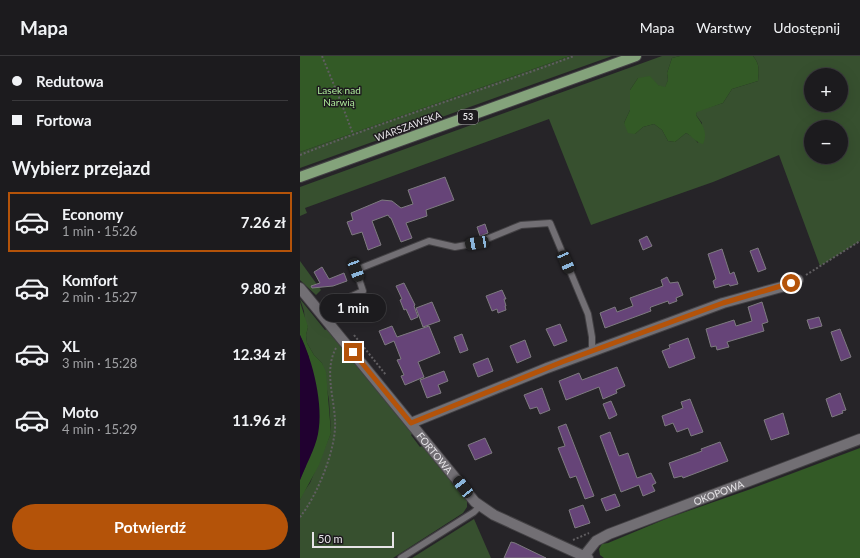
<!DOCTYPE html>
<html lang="pl">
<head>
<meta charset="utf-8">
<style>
  body { margin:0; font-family:Lato,sans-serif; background:#252427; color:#f1f3f6; height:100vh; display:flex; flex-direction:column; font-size:15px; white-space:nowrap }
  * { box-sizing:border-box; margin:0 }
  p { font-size:13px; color:#a0a1a4 }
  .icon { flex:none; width:22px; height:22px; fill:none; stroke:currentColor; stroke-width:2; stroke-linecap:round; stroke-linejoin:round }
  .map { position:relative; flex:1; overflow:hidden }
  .drawer { display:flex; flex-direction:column; background:#1c1b1e; width:300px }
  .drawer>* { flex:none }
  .hud { display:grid; align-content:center; height:88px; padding:0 12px; background:#1c1b1e }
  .fabs { position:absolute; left:504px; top:12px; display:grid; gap:8px }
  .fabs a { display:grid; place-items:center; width:44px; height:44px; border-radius:50%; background:#1c1b1e; box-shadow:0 4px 16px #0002,0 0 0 1px #3a393c; font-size:20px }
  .scale { position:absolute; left:12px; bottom:10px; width:82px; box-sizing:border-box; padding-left:4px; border:2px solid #e6e4e7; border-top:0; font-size:11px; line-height:14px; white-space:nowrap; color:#e6e4e7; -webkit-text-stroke:3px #1d1a1e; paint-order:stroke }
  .end { position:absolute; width:18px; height:18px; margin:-9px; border:5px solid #b45309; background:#fff; box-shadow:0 0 0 2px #fff }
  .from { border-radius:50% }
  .bubble { position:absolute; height:28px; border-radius:14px; background:#1c1b1e; box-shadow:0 4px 16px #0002,0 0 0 1px #3a393c; font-size:13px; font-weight:700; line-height:28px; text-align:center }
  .car { position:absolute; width:12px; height:24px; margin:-12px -6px; border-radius:5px; box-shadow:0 0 3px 1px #0007; background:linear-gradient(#222 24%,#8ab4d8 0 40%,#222 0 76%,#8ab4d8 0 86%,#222 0) }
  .hud b { display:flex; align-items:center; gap:14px; height:38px; font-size:15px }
  .hud b+b { border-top:1px solid #3a393c }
  .hud i { width:10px; height:10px; background:#f1f3f6 }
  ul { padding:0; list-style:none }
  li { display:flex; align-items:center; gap:12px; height:60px; margin:0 8px 6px; padding:0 4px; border:2px solid transparent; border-radius:0px }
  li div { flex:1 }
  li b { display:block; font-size:15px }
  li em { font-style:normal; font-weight:700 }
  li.on { border-color:#b45309 }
  li>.icon { width:36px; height:36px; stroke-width:1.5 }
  h2 { padding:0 12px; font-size:18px; line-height:48px }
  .primary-button { display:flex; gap:8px; margin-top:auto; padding:8px 12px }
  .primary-button a { flex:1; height:46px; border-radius:24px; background:#b45309; color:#fff; font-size:16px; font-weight:700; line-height:46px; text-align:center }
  header { display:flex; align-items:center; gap:24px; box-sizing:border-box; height:56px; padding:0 20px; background:#1c1b1e; border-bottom:1px solid #3a393c }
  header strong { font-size:19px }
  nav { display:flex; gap:22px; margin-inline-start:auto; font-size:14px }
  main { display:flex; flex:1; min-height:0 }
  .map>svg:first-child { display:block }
  .green { fill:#37502f; fill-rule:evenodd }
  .forest { fill:#335a26 }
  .water { fill:#210130 }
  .building { fill:#664478; stroke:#7e7b80 }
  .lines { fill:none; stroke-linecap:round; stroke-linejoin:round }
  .lane-casing { stroke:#434144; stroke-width:8 }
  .street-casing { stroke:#434144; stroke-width:12 }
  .primary-casing { stroke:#434144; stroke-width:12 }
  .path { stroke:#605e61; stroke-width:2; stroke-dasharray:2 2; stroke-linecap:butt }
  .lane { stroke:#726f74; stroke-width:6 }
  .street { stroke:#726f74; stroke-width:10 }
  .primary { stroke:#84a37b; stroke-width:10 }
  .route { stroke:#b45309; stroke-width:5 }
  .labels { text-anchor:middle; stroke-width:3; stroke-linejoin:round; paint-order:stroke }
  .shield { fill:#1d1a1e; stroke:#aaa7ab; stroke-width:1 }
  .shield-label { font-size:9px; font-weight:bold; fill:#e6e4e7 }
  .park-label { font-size:10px; fill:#aeea9b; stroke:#1d1a1e }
  .street-label { font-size:10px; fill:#e6e4e7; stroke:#1d1a1e }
</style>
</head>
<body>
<header>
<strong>Mapa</strong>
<nav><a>Mapa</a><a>Warstwy</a><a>Udostępnij</a></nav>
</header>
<main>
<section class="drawer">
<div class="hud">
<b><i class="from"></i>Redutowa</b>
<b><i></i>Fortowa</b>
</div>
<h2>Wybierz przejazd</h2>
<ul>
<li class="on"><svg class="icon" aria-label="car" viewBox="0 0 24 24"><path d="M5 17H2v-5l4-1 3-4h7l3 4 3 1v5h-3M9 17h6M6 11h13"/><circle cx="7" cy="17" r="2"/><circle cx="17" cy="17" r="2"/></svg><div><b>Economy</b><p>1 min · 15:26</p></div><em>7.26 zł</em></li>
<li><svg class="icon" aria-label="car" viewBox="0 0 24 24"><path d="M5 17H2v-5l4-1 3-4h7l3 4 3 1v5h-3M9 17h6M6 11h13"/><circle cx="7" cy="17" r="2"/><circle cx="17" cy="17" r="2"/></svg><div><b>Komfort</b><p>2 min · 15:27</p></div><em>9.80 zł</em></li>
<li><svg class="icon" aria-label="car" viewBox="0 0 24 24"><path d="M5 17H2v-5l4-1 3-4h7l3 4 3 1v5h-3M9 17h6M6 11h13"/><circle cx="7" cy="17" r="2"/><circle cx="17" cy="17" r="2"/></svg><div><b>XL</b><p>3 min · 15:28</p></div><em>12.34 zł</em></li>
<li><svg class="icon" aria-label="car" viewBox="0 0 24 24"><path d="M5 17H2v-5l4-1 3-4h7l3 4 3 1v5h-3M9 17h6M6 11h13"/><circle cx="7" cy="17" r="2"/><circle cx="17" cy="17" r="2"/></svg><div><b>Moto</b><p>4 min · 15:29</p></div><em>11.96 zł</em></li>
</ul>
<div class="primary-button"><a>Potwierdź</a></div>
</section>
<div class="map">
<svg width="560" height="502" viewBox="0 0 560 502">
  <rect width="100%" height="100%" fill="#262428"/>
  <path class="green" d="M270,0H312L0,112V96Z
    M362,0H380L372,2L367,17L368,24L365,32L338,22L330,34V54L324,67L335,78L343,71L354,68L362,74L368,85L375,86L386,77L393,81L398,87L402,67L396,59L397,55L423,47L432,33L458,25C459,15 460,8 453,0H560V185L520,210L479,99L413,126L291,169L249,63L5,152L7,157L0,160V131ZM511,19H541V49H511ZM511,71H541V101H511Z
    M0,205L21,234L16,239L0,224Z
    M0,243L25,274L29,272L113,377L111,379L120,391L124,389L167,442V451L163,457L93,502H0V444L3,437L10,427L31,377L29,344L22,307L14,299L7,287L6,279L8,271L5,265L4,255Z
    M174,463L191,502H112Z"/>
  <path class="forest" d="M0,0H270L0,96Z
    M380,0H453C460,8 459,15 458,25L432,33L423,47L397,56L396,59C403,69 408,77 403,88C396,87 392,80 386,77L375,86L368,85L362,74L354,68L343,71L335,78L328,77L324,67L330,54V34L338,22L350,20L358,29L365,31L368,24L367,17L372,2Z
    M0,246L8,271L6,279L7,287L14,299L22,307L26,316L31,377L19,409L0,444V424L6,410L9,301L0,279Z
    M560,392V502H304L300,499L299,493L302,488L308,487L368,462L448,434Z"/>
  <path class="water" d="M0,279C13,305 24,350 18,378C15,393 6,409 0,424Z"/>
  <path class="building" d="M145,121L154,144L126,154L127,160L106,167L112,182L101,186L91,162H90L88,159L72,165L81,189L68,194L62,176L52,179L47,166L53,164L51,157L82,144L92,145L101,152L113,148L108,134Z
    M185,168L188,177L180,180L177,171Z
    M347,180L352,190L343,194L339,184Z
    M458,192L466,213L458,216L450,195Z
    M422,193L430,218L434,216L438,228L430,230L429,228L415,232L413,225L416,223L408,198Z
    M22,211L29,223L44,217L47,225L33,230L12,232L11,230L20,227L14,216Z
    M367,221L370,227L378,226L383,239L376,242L377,245L369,248L368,245L351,251L350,252L351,255L305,272L300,257L315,251L317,256L333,250L330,242L363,230L361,224Z
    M104,227L115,249L114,250L118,261L111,264L106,253L104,254L100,244L102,243L96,230Z
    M202,234L206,243H204L206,250H205L206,254L198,257L197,253L192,255L186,240Z
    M72,246L78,260L65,265L59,251Z
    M132,246L140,265L123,271L116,252Z
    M462,246L468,266L462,268L464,275L427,286L429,291L417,294L416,290L411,291L406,273L434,264L436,270L452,265L448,251Z
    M519,261L522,270L510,273L507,264Z
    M260,268L267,285L254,290L246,273Z
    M92,270L97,281L129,270L140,297L118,306L124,321L105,329L101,320L104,319L97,304L101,303L94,285L85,289L79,275Z
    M540,273L551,301L541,305L531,276Z
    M162,278L168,294L160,297L154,281Z
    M388,282L395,302L369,312L362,295L370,292L369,289Z
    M225,284L231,301L217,307L210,290Z
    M188,302L193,315L178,321L173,308Z
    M317,311L325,330L316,334L317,337L303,343L299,331L266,344L259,325L279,317L282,324Z
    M144,315L148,325L138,329L141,337L127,342L120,324Z
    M242,332L250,354L240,358L237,351L230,353L224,339Z
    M540,337L546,354L542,355L543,357L532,361L526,343Z
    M390,343L403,376L391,380L388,372L377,376L373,367L365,370L362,360L383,352L381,346Z
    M311,345L317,359L309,363L303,348Z
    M483,357L489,378L471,384L464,364Z
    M266,368L294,440L285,443L276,420L270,422L258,392L265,390L258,371Z
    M310,376L319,400L328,397L337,422L351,417L356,427L352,429L355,435L343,440L339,429L321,436L300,380Z
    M185,382L192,397L175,404L168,389Z
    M420,386L428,405L383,422L382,420L374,422L369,407L402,395L401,393Z
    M315,438L320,450L306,455L301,443Z
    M283,449L290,467L275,472L269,454Z
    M211,486L215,487L246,502H204Z"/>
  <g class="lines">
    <g class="lane-casing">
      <path id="lane" d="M19,255L63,235L56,214L129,185L155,191L177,187L221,169L250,167L288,258L292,281V295
        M101,502L174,456L180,450"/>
    </g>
    <g class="street-casing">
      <g id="street">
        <path id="s1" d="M0,232L175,446L194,459L288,502"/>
        <path d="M111,367L247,312L423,247L485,230L498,224"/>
        <path id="s2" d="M284,500L296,485L309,478L560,383"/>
      </g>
    </g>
    <g class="primary-casing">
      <path id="primary" d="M0,121L336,0"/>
    </g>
    <path class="path" d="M22,0L41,46L53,78
      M0,99C90,63 183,34 274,0
      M506,219L560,185
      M54,279L86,319
      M0,461C17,440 37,392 35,364C34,341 24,314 36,292
      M273,484L289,477"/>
    <use href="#lane" class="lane"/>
    <use href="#street" class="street"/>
    <use href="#primary" class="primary"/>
  </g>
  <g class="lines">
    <path class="route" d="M53,296L111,367L262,306L423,247L491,227"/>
  </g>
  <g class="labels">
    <rect class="shield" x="158" y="54" width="20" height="14" rx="3"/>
    <g class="shield-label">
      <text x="168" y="64">53</text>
    </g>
    <g class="park-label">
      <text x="39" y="38">Lasek nad<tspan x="39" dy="12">Narwią</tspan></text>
    </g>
    <g class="street-label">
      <text transform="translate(108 70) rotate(-20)" y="4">WARSZAWSKA</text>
      <text dy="4" stroke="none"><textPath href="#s1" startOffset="213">FORTOWA</textPath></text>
      <text dy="4" stroke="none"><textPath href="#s2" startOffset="151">OKOPOWA</textPath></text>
    </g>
  </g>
</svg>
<div class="fabs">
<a>+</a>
<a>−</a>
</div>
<div class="scale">50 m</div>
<i class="end from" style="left:491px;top:227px"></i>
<i class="end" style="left:53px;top:296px"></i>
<div class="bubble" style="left:20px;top:238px;width:66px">1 min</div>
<i class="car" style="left:177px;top:187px;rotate:260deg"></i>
<i class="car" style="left:266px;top:206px;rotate:157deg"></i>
<i class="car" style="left:56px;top:214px;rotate:160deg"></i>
<i class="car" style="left:163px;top:431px;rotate:322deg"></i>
</div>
</main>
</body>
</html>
